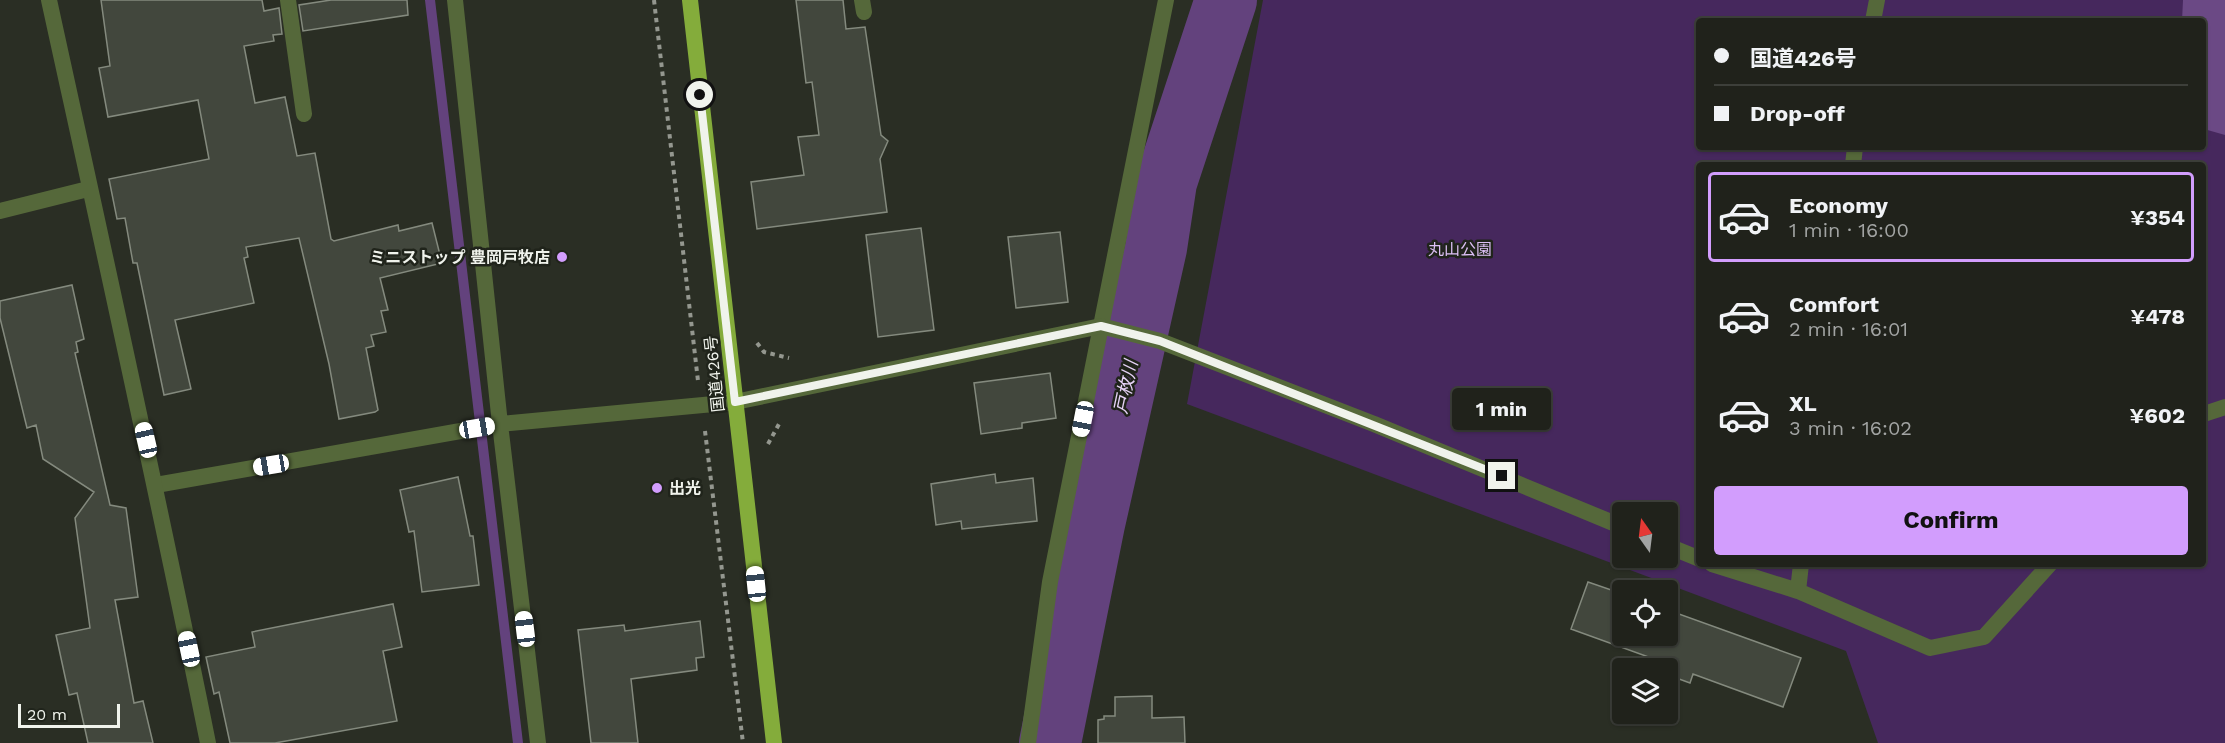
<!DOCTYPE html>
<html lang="en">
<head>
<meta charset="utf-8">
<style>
  body { margin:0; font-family:"Work Sans","Noto Sans JP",sans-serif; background:#282a24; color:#f1f3f6; height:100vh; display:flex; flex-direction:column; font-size:22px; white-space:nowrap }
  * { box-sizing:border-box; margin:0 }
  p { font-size:20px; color:#a2a4a3 }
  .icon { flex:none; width:33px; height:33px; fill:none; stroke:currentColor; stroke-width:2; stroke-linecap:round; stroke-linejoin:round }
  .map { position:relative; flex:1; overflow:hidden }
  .panel { position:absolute; left:1696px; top:162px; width:510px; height:405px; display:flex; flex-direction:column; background:#20221b; border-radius:6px; box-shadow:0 2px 4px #0004,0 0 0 2px #3d3f3a }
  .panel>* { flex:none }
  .guide { position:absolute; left:1696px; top:18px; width:510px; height:132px; border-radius:6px; box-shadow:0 2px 4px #0004,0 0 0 2px #3d3f3a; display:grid; align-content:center; height:132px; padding:0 18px; background:#20221b }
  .needle { width:39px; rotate:346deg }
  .fabs { position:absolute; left:1612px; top:502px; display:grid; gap:12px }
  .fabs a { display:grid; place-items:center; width:66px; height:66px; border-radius:6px; background:#20221b; box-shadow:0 2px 4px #0004,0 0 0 2px #3d3f3a; font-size:30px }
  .scale { position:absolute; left:18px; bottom:15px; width:102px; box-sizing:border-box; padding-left:6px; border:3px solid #f0f3ec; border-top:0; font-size:16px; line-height:21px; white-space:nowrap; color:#f0f3ec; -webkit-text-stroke:4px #20241b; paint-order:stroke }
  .end { position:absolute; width:27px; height:27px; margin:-14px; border:8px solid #f0f3ec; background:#111; box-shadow:0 0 0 3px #111 }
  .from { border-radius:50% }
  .bubble { position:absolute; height:42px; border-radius:6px; background:#20221b; box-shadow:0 2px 4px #0004,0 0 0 2px #3d3f3a; font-size:20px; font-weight:700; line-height:42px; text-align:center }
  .car { position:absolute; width:18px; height:36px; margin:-18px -9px; border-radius:8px; box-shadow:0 0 4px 2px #0007; background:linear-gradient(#fff 24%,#345 0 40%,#fff 0 76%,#345 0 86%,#fff 0) }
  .guide b { display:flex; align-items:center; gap:21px; height:57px; font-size:22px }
  .guide b+b { border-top:2px solid #3d3f3a }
  .guide i { width:15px; height:15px; background:#f1f3f6 }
  ul { padding:10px 0 0; list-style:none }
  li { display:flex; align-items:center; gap:18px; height:90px; margin:0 12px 9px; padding:0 6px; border:3px solid transparent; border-radius:6px }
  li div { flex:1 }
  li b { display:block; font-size:22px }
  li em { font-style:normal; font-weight:700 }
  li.selected { border-color:#d29dfd }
  li>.icon { width:54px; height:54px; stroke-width:1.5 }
  .action { display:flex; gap:12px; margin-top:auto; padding:12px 18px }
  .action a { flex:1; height:69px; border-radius:6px; background:#d29dfd; color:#111; font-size:24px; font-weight:700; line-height:69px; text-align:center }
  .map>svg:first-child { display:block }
  .green { fill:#46285d; fill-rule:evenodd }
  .forest { fill:#6b4985 }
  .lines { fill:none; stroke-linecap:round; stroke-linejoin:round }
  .stream { stroke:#63427d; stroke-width:10 }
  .river { stroke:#63427d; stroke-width:62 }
  .building { fill:#42473d; stroke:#848a7e; stroke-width:1.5 }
  .path { stroke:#94978f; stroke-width:4; stroke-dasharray:4.5 4.5; stroke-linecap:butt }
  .minor { stroke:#55683a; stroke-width:16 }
  .tertiary { stroke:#55683a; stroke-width:16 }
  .trunk { stroke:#84ac3b; stroke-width:16 }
  .route { stroke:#f0f3ec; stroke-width:8 }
  .poi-dot { fill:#d29dfd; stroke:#20241b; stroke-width:2 }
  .labels { text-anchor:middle; stroke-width:5; stroke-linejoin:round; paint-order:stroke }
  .park-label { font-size:16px; fill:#dbbef3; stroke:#20241b }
  .poi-label { font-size:16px; font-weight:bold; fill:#f0f3ec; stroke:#20241b; text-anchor:end }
  .street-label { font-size:16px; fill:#f0f3ec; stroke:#20241b }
  .water-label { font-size:18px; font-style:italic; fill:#e6d3f7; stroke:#20241b }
</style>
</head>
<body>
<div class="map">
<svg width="2225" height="743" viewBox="0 0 2225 743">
  <rect width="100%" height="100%" fill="#2a2e24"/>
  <path class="green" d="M1263,0H2225V743H1878L1846,651L1187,404ZM1700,21H2204V147H1700ZM1700,165H2204V564H1700ZM1623,513H1668V558H1623Z"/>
  <path class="forest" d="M2183,0H2225V135L2204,129V21H2182Z"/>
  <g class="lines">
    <path class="stream" d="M430,0L518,743"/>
    <path class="river" d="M1050,743L1094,524L1156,248L1166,182L1226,0"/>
  </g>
  <path class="building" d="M101,0H262L264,11L279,8L282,34L273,35L274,41L244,46L255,103L285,97L297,156L315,153L331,239L334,241L398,225L399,231L432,223L442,263L380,278L388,310L381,311L386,332L371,335L374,346L366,348L378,410L375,412L339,419L329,364L299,238L246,247L248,257L244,258L254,303L175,320L191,389L164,395L137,263H133L125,218L117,219L109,179L209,159L198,100L108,117L99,68L110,66Z
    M331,0H407L408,15L303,31L299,5Z
    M796,0H843L846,29L865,27L881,135L888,141L880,159L887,212L757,229L751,182L804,175L798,137L819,135L812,82L806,83Z
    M921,228L934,330L878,337L866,235Z
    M1060,232L1068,302L1016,308L1008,237Z
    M72,285L84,339L76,342L78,352L75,353L110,505L126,508L138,597L115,600L134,703L143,701L153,743H88L77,693L69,695L56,635L90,628L75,518L94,492L43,459L36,425L27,428L0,318V301Z
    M1050,373L1056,418L1022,423V428L981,434L974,383Z
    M995,474L996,483L1033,478L1037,521L962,529L961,521L936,525L931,484Z
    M458,477L470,536H473L479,585L422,592L414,531L409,532L400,490Z
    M1588,582L1623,594V636H1668V610L1801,658L1783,707L1693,674L1690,683L1668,675V664L1571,629Z
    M393,604L402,647L383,651L397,721L275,743H230L219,692L214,694L206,657L255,647L252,632Z
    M700,621L704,657L696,658L697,670L631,679L638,743H591L578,630L624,625L625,631Z
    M1152,696V718L1184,717L1185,743H1098V720L1104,719V716H1115V697Z"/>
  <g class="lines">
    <path class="path" d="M654,0L698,381
      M757,343L764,352L789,358
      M705,431L743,743
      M768,444L779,424"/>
    <path class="minor" d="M288,0L304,114
      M455,0L500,424L538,743
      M862,0L864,12
      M1873,21L1877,0
      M1853,165L1855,147
      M1101,326L1160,341L1374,424L1623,527
      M2204,414L2225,407
      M156,485L500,424L735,402
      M1668,546L1700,559
      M1712,564L1798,591L1930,648L1984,637L2050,564
      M1798,591L1801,564
      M1028,743L1050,582L1166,0"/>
    <path class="tertiary" d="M49,0C103,247 158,495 208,743
      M0,211L88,189
      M735,402L1101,326"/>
    <path class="trunk" d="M690,0L774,743"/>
  </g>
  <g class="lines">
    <path class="route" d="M700,95L735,402L1101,326L1160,341L1502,476"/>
  </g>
  <g class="poi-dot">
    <circle cx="562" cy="257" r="6"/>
    <circle cx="657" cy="488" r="6"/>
  </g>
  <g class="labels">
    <g class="park-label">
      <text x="1460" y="255">丸山公園</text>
    </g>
    <g class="poi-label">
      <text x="550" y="263">ミニストップ 豊岡戸牧店</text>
      <text x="669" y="494" text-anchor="start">出光</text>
    </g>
    <g class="street-label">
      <text transform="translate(714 374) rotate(-96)" y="6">国道426号</text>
    </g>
    <g class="water-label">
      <text transform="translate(1126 387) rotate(-78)" y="6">戸枚川</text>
    </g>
  </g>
</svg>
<div class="fabs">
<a><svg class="needle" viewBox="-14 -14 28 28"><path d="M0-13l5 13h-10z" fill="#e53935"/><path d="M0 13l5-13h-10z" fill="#a2a4a3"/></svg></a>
<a><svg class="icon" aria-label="locate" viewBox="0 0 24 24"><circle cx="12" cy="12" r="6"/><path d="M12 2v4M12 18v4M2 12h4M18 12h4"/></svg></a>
<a><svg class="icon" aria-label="layers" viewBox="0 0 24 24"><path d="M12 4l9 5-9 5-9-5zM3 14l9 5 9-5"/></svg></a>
</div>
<div class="scale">20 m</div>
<i class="end from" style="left:700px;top:95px"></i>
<i class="end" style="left:1502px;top:476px"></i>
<div class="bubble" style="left:1452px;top:388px;width:99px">1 min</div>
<i class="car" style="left:1083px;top:419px;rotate:191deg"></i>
<i class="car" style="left:477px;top:428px;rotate:80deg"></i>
<i class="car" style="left:146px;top:440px;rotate:347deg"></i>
<i class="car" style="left:271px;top:465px;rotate:260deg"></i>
<i class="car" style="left:756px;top:584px;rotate:354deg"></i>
<i class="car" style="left:525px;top:629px;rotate:353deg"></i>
<i class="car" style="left:189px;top:649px;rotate:348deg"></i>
<div class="guide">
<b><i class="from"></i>国道426号</b>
<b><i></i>Drop-off</b>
</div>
<section class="panel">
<ul>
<li class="selected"><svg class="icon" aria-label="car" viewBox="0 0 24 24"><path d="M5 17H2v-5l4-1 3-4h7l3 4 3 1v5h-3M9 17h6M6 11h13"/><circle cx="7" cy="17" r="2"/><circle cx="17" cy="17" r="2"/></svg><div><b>Economy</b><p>1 min · 16:00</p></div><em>¥354</em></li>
<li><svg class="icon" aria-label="car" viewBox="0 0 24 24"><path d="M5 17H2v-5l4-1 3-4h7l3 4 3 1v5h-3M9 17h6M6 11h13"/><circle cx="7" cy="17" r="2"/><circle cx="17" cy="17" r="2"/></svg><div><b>Comfort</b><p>2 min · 16:01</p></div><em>¥478</em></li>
<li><svg class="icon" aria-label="car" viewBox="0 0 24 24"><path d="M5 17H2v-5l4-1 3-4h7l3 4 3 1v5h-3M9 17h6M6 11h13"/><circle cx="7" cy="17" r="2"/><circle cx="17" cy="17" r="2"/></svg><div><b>XL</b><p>3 min · 16:02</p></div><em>¥602</em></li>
</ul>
<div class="action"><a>Confirm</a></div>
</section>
</div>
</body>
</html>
